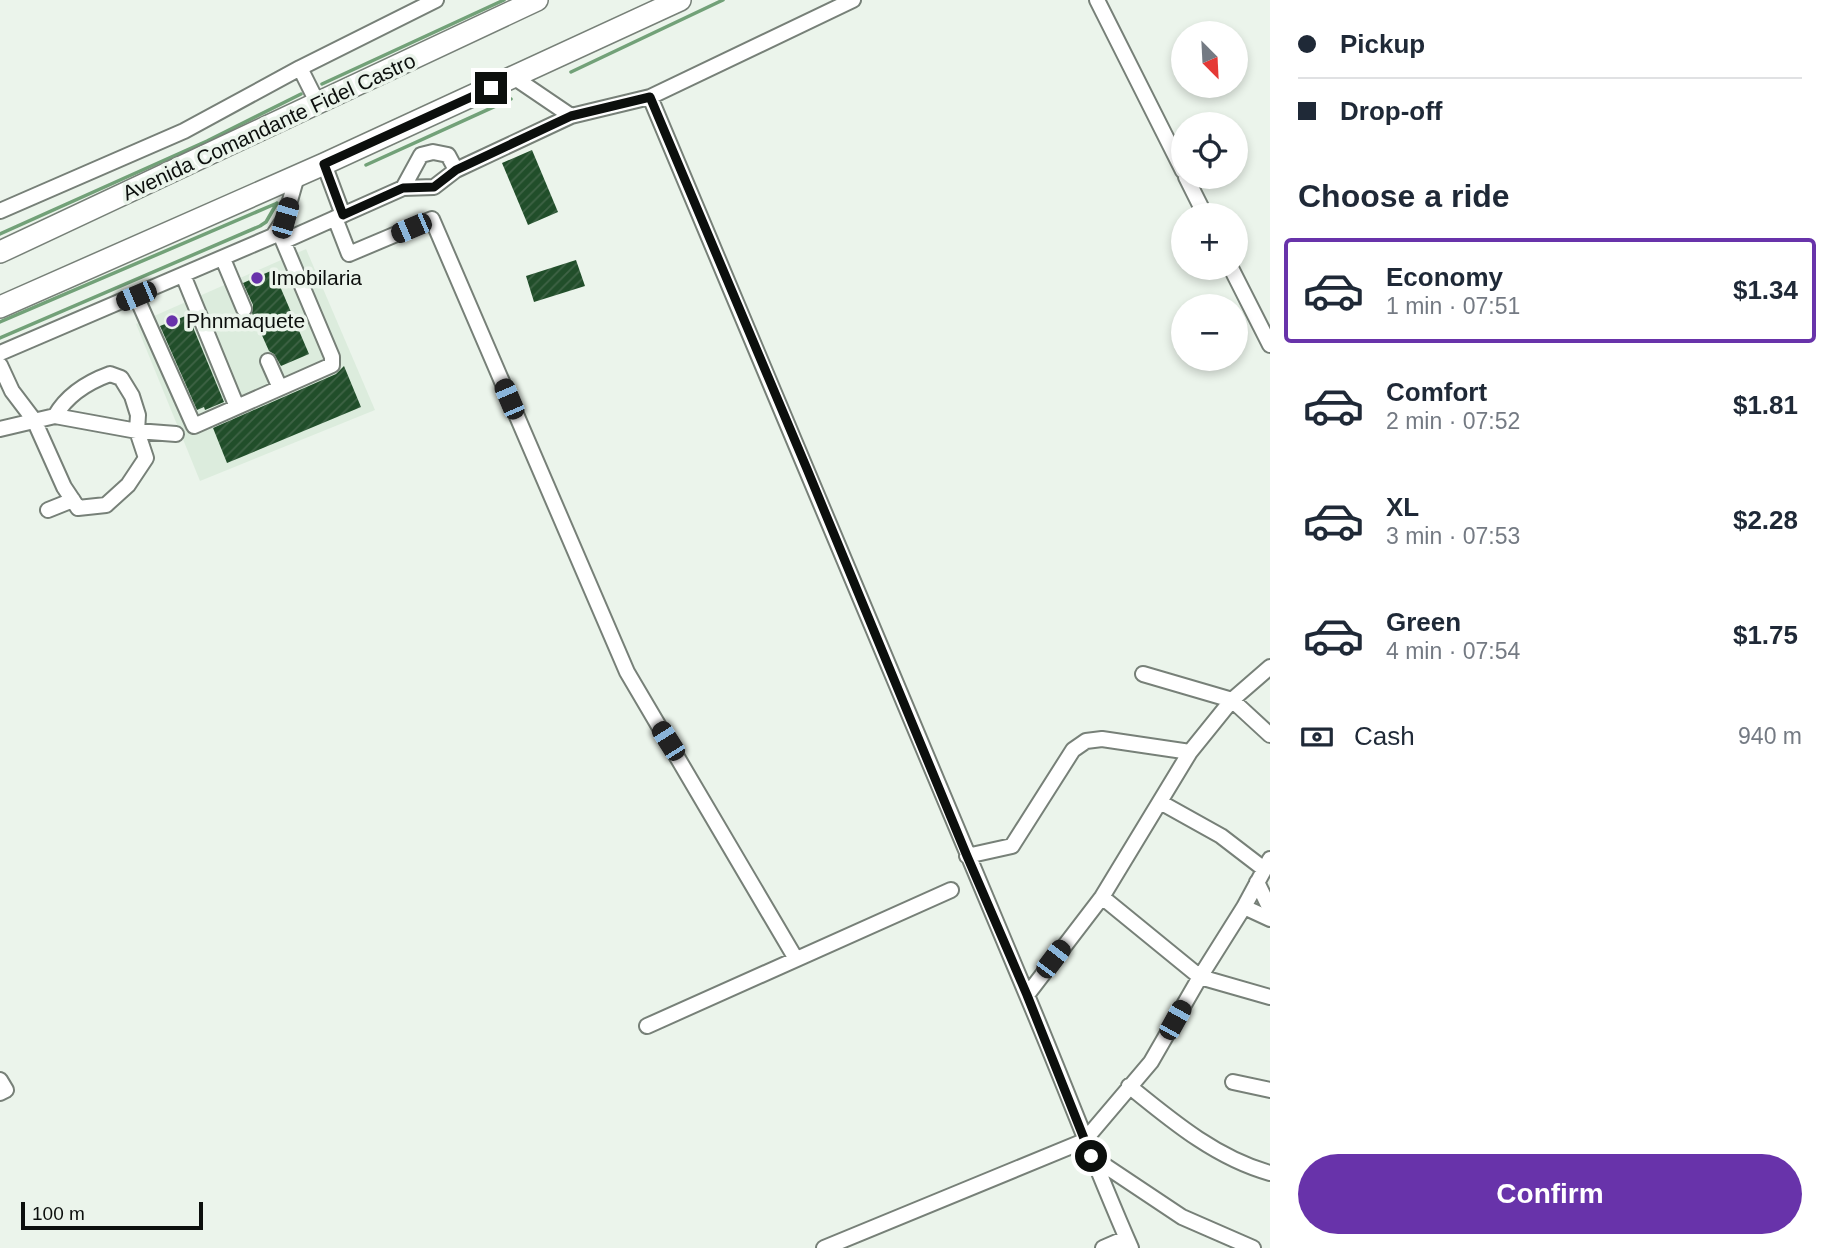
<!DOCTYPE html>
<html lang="en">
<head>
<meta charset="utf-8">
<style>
  body { margin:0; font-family:Arial,sans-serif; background:#f2f2f3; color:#1f2937; height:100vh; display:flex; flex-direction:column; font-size:26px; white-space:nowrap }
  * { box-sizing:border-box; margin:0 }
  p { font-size:23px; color:#747a83 }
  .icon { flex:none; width:38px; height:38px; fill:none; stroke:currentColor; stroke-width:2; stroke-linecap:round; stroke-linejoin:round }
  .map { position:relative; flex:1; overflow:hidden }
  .side { display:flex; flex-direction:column; background:#fff; width:560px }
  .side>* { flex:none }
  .hud { display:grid; align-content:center; height:154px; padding:0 28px; background:#fff }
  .needle { width:46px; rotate:156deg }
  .tools { position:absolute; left:1171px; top:21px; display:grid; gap:14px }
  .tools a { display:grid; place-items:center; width:77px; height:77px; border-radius:50%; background:#fff; box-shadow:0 4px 10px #0003; font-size:35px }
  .scale { position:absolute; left:21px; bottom:18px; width:182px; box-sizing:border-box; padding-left:7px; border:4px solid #0c0f0d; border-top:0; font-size:19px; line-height:24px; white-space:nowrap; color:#0c0f0d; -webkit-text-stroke:5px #ebf4eb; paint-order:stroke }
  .end { position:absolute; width:32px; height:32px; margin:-16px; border:9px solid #0c0f0d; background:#fff; box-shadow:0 0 0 4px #fff }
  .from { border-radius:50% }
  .car { position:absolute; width:21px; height:42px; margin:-21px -10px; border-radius:9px; box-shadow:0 0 5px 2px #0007; background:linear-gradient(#222 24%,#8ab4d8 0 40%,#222 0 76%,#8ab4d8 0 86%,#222 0) }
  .hud b { display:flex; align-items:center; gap:24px; height:66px; font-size:26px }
  .hud b+b { border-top:2px solid #e0e1e3 }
  .hud i { width:18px; height:18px; background:#1f2937 }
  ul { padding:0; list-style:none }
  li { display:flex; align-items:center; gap:21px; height:105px; margin:0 14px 10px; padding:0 14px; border:4px solid transparent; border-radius:7px }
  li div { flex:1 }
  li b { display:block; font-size:26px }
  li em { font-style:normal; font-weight:600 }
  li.active { border-color:#6833aa }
  li>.icon { width:63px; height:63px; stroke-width:1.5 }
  h2 { padding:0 28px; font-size:32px; line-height:84px }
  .pay { display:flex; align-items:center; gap:18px; height:77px; padding:0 28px; font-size:26px }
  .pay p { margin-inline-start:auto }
  .action { display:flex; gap:14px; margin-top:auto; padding:14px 28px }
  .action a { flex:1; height:80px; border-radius:42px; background:#6833aa; color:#fff; font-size:28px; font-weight:600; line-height:80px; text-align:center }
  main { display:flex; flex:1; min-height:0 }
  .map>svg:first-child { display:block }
  .built { fill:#dcecdd }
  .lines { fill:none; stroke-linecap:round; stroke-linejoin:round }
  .stream { stroke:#72a178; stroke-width:3.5 }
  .building { fill:url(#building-hatch) }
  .minor-casing { stroke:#778078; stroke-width:18 }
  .highway-casing { stroke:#778078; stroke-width:24 }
  .minor { stroke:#fff; stroke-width:14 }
  .highway { stroke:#fff; stroke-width:21 }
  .route { stroke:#0c0f0d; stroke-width:9 }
  .poi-dot { fill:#6833aa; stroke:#ebf4eb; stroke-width:2.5 }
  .labels { text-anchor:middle; stroke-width:7; stroke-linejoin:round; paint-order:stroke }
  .street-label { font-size:21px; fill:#0c0f0d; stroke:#ebf4eb }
  .poi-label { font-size:21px; fill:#0c0f0d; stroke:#ebf4eb; text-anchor:start }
</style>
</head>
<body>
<main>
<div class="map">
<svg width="1270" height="1248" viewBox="0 0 1270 1248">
  <defs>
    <pattern id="building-hatch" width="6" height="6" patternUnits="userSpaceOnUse" patternTransform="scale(1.75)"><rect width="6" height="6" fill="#214e2a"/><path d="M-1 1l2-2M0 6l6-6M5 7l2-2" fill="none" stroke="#3f6346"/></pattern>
  </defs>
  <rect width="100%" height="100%" fill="#ebf4eb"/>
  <path class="built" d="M306,249L375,410L200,481L136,324Z"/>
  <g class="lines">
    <path class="stream" d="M571,72L723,0
      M322,84L504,0
      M366,165L511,99
      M0,234L207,141L301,94
      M0,322L275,204
      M0,338L260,226L266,222L277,203"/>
  </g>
  <path class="building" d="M532,150L558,212L528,225L502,163Z
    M576,260L585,286L534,302L526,276Z
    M273,270L309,354L281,366L274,354L269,351L252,313L253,305L243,283Z
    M188,315L224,402L205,410L204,407L197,410L160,326Z
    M344,366L361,407L227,463L213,428L336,374Z"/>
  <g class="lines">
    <g class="minor-casing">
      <path id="minor" d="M1097,0L1183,171
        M300,68L318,104
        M515,78L571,116
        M650,97C776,395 900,694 1026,993C1062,1078 1094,1164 1131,1248
        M324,164L343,215
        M1186,177L1205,215
        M403,188L421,155L433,152L448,155L456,170
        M0,211L184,131L300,68L436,0
        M335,218L349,254L432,219L627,672L796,959
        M284,241L403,188L434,187L456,170L571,116L650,97L853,0
        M223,259L244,309
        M1231,268L1270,345
        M183,275L237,407
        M136,296L194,426L332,365V357L278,229
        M0,353L273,236L285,218L297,176
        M268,361L280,388
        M0,365L12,391L34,420L64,487L78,508L106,505L128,485L146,458L137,431L138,415L132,396L121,378L110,374C88,382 67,395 55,416
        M0,429L55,416L137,431L176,434
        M48,510L73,500
        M1143,674L1232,700L1270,735
        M1160,802L1221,836L1264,869
        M967,856L1012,846L1073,750L1086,741L1102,739L1190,752
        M1257,882L1270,909
        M1102,897L1200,977L1270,997
        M1244,907L1270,919
        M1027,995L1102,897L1190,752L1232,700L1270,667
        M647,1026L951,890
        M0,1080L6,1090L0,1093
        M1233,1082L1270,1090
        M1129,1086C1172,1121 1216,1158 1270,1173
        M1092,1157L1182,1217L1253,1248
        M824,1248L1084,1141L1151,1062L1200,977L1244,907L1270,859
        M1103,1248L1126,1238"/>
    </g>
    <g class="highway-casing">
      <path id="highway" d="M0,252L537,0
        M0,307L324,164L680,0"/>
    </g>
    <use href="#minor" class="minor"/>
    <use href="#highway" class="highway"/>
  </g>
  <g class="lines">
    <path class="route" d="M491,88L324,164L343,215L403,188L434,187L456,170L571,116L650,97L807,469L967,856L1027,995L1091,1156"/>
  </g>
  <g class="poi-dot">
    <circle cx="257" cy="278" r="7"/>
    <circle cx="172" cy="321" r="7"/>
  </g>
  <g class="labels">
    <g class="street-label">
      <text transform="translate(269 127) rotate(-25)" y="7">Avenida Comandante Fidel Castro</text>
    </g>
    <g class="poi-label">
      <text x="271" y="285">Imobilaria</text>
      <text x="186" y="328">Phnmaquete</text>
    </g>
  </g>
</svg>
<div class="tools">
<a><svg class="needle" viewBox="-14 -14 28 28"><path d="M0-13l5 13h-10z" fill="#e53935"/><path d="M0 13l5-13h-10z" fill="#747a83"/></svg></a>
<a><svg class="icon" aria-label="locate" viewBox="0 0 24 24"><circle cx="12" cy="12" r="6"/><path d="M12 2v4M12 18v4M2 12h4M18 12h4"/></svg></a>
<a>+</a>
<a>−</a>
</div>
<div class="scale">100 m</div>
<i class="end from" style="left:1091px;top:1156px"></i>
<i class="end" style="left:491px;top:88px"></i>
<i class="car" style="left:285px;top:218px;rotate:16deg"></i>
<i class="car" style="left:411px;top:228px;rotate:247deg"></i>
<i class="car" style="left:136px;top:296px;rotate:247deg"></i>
<i class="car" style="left:509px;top:399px;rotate:337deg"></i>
<i class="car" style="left:668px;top:741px;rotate:328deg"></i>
<i class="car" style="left:1053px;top:959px;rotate:37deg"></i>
<i class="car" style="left:1175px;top:1020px;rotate:29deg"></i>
</div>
<section class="side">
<div class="hud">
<b><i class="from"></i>Pickup</b>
<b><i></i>Drop-off</b>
</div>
<h2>Choose a ride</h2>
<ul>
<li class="active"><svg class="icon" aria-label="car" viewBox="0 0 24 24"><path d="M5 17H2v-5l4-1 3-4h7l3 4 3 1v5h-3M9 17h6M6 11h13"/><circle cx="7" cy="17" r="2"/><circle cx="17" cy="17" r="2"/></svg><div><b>Economy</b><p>1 min · 07:51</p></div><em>$1.34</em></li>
<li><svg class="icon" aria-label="car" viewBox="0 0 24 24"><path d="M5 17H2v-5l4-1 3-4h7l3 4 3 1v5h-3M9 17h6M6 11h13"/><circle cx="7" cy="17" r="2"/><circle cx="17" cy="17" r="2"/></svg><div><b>Comfort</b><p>2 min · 07:52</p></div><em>$1.81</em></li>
<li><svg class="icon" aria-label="car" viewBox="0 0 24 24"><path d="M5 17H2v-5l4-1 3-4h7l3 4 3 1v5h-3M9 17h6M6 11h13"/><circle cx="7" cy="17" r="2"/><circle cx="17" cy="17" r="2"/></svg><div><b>XL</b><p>3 min · 07:53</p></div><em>$2.28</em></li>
<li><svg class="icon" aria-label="car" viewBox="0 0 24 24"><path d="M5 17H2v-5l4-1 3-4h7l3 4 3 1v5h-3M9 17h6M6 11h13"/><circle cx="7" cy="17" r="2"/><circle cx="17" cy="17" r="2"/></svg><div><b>Green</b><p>4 min · 07:54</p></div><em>$1.75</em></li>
</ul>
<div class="pay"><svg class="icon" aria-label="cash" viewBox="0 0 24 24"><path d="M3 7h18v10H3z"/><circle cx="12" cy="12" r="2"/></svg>Cash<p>940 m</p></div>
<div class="action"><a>Confirm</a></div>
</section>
</main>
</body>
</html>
